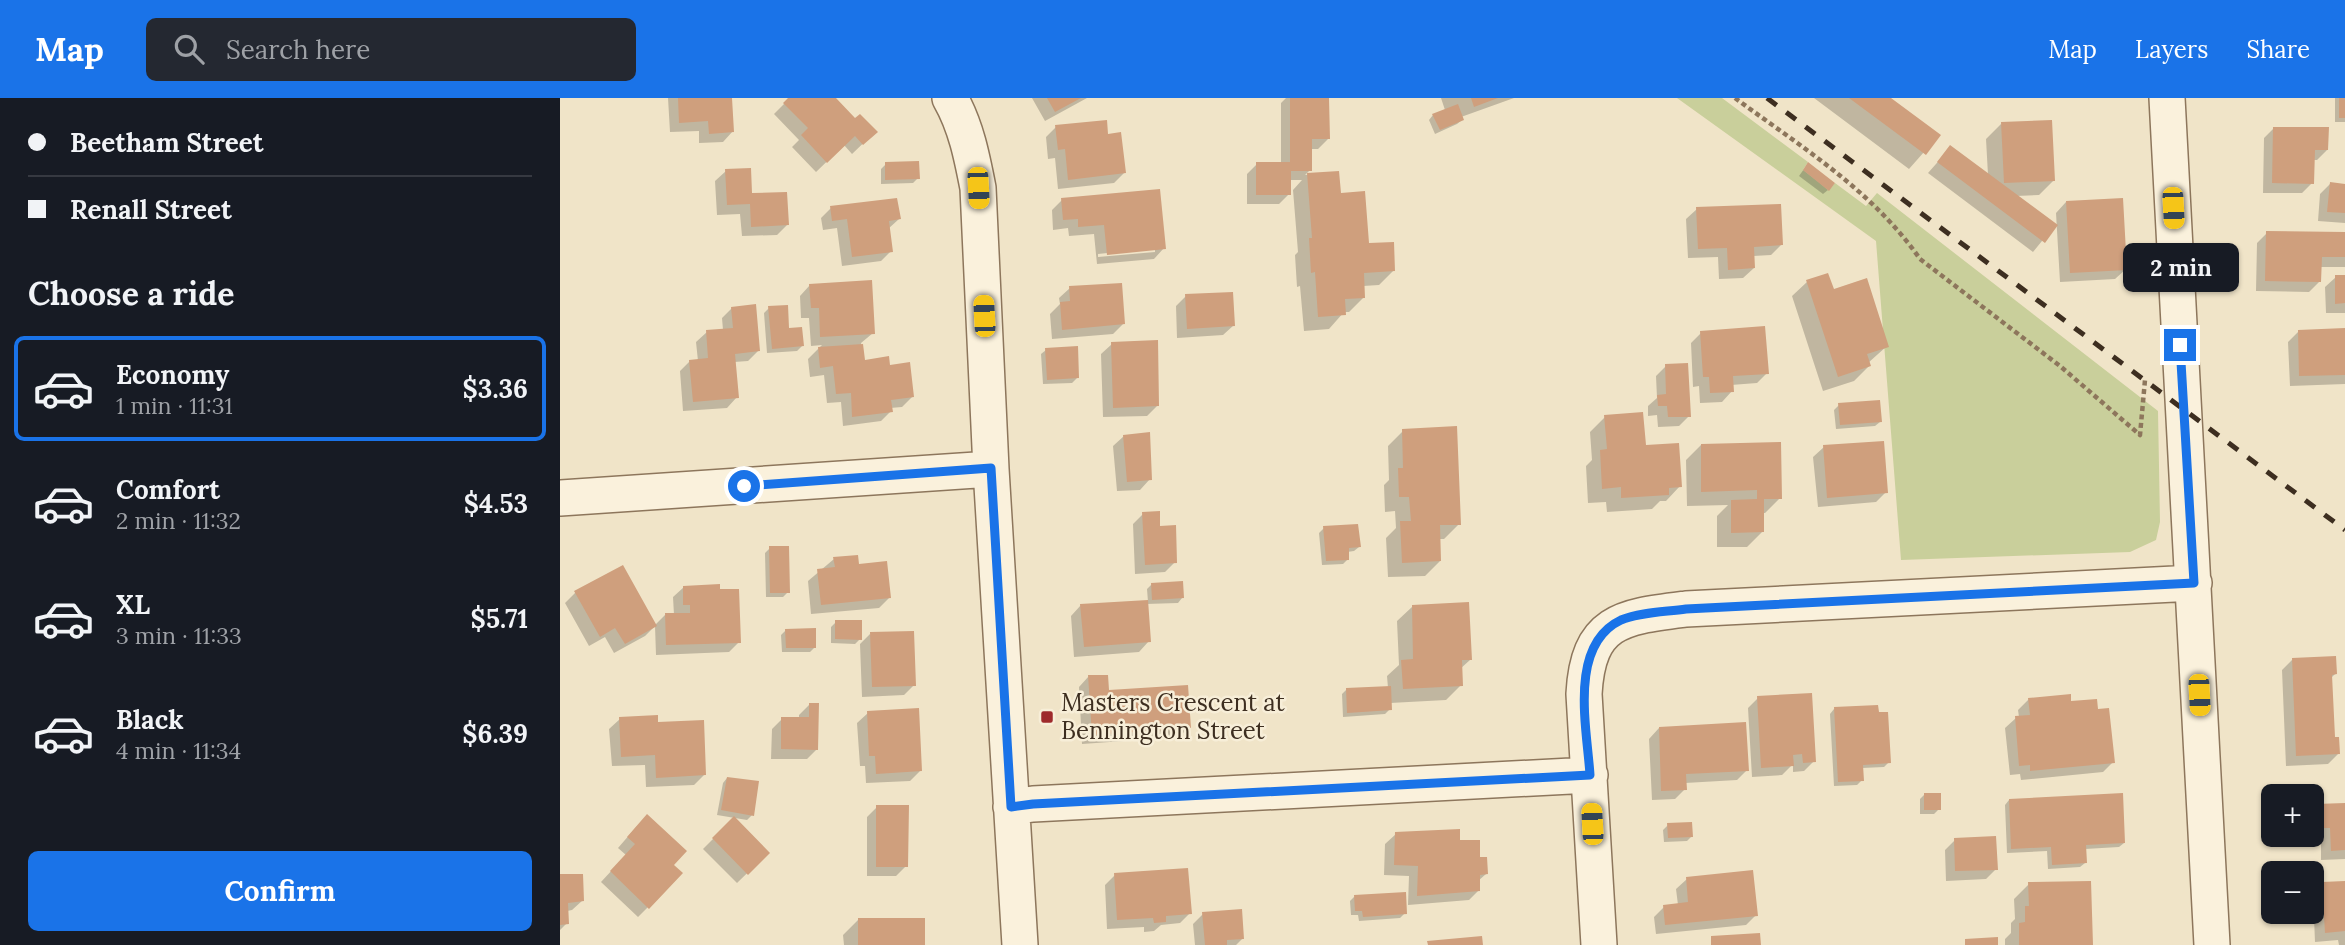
<!DOCTYPE html>
<html lang="en">
<head>
<meta charset="utf-8">
<style>
  body { margin:0; font-family:Lora,serif; background:#242831; color:#f1f3f6; height:100vh; display:flex; flex-direction:column; font-size:26px; white-space:nowrap }
  * { box-sizing:border-box; margin:0 }
  p { font-size:23px; color:#9ea1a6 }
  .icon { flex:none; width:38px; height:38px; fill:none; stroke:currentColor; stroke-width:2; stroke-linecap:round; stroke-linejoin:round }
  .map { position:relative; flex:1; overflow:hidden }
  .drawer { display:flex; flex-direction:column; background:#171b24; width:560px }
  .drawer>* { flex:none }
  .banner { display:grid; align-content:center; height:154px; padding:0 28px; background:#171b24 }
  .controls { position:absolute; left:1701px; top:686px; display:grid; gap:14px }
  .controls a { display:grid; place-items:center; width:63px; height:63px; border-radius:10px; background:#171b24; box-shadow:0 2px 5px #0004; font-size:35px }
  .end { position:absolute; width:32px; height:32px; margin:-16px; border:9px solid #1a73e8; background:#fff; box-shadow:0 0 0 4px #fff }
  .from { border-radius:50% }
  .bubble { position:absolute; height:49px; border-radius:10px; background:#171b24; box-shadow:0 2px 5px #0004; font-size:23px; font-weight:700; line-height:49px; text-align:center }
  .car { position:absolute; width:21px; height:42px; margin:-21px -10px; border-radius:9px; box-shadow:0 0 5px 2px #0007; background:linear-gradient(#f5c518 24%,#345 0 40%,#f5c518 0 76%,#345 0 86%,#f5c518 0) }
  .banner b { display:flex; align-items:center; gap:24px; height:66px; font-size:26px }
  .banner b+b { border-top:2px solid #363941 }
  .banner i { width:18px; height:18px; background:#f1f3f6 }
  ul { padding:0; list-style:none }
  li { display:flex; align-items:center; gap:21px; height:105px; margin:0 14px 10px; padding:0 14px; border:4px solid transparent; border-radius:10px }
  li div { flex:1 }
  li b { display:block; font-size:26px }
  li em { font-style:normal; font-weight:700 }
  li.current { border-color:#1a73e8 }
  li>.icon { width:63px; height:63px; stroke-width:1.5 }
  h2 { padding:0 28px; font-size:32px; line-height:84px }
  .action { display:flex; gap:14px; margin-top:auto; padding:14px 28px }
  .action a { flex:1; height:80px; border-radius:10px; background:#1a73e8; color:#fff; font-size:28px; font-weight:700; line-height:80px; text-align:center }
  header { display:flex; align-items:center; gap:42px; box-sizing:border-box; height:98px; padding:0 35px; background:#1a73e8; color:#fff }
  header strong { font-size:33px }
  nav { display:flex; gap:38px; margin-inline-start:auto; font-size:24px }
  .search { width:490px; height:63px; background:#242831; display:flex; align-items:center; gap:18px; box-sizing:border-box; padding:0 24px; border-radius:10px; color:#9ea1a6; font-size:26px }
  main { display:flex; flex:1; min-height:0 }
  .map>svg:first-child { display:block }
  .green { fill:#c9cf9b }
  .shadow { fill:#0003; fill-rule:evenodd }
  .building { fill:#cf9f7d }
  .lines { fill:none; stroke-linecap:round; stroke-linejoin:round }
  .minor-casing { stroke:#8d765c; stroke-width:38 }
  .path { stroke:#8d765c; stroke-width:4.5; stroke-dasharray:5 3.5; stroke-linecap:butt }
  .minor { stroke:#faf1dc; stroke-width:35 }
  .rail { stroke:#3d2e20; stroke-width:5; stroke-dasharray:12 12; stroke-linecap:butt }
  .route { stroke:#1a73e8; stroke-width:9 }
  .poi-dot { fill:#9e2a2b; stroke:#f7eed8; stroke-width:2.5 }
  .labels { text-anchor:middle; stroke-width:5; stroke-linejoin:round; paint-order:stroke }
  .poi-label { font-size:24px; fill:#3d2e20; stroke:#f7eed8; text-anchor:start }
</style>
</head>
<body>
<header>
<strong>Map</strong>
<div class="search"><svg class="icon" aria-label="search" viewBox="0 0 24 24"><circle cx="10" cy="10" r="6"/><path d="M15 15l6 6"/></svg>Search here</div>
<nav><a>Map</a><a>Layers</a><a>Share</a></nav>
</header>
<main>
<section class="drawer">
<div class="banner">
<b><i class="from"></i>Beetham Street</b>
<b><i></i>Renall Street</b>
</div>
<h2>Choose a ride</h2>
<ul>
<li class="current"><svg class="icon" aria-label="car" viewBox="0 0 24 24"><path d="M5 17H2v-5l4-1 3-4h7l3 4 3 1v5h-3M9 17h6M6 11h13"/><circle cx="7" cy="17" r="2"/><circle cx="17" cy="17" r="2"/></svg><div><b>Economy</b><p>1 min · 11:31</p></div><em>$3.36</em></li>
<li><svg class="icon" aria-label="car" viewBox="0 0 24 24"><path d="M5 17H2v-5l4-1 3-4h7l3 4 3 1v5h-3M9 17h6M6 11h13"/><circle cx="7" cy="17" r="2"/><circle cx="17" cy="17" r="2"/></svg><div><b>Comfort</b><p>2 min · 11:32</p></div><em>$4.53</em></li>
<li><svg class="icon" aria-label="car" viewBox="0 0 24 24"><path d="M5 17H2v-5l4-1 3-4h7l3 4 3 1v5h-3M9 17h6M6 11h13"/><circle cx="7" cy="17" r="2"/><circle cx="17" cy="17" r="2"/></svg><div><b>XL</b><p>3 min · 11:33</p></div><em>$5.71</em></li>
<li><svg class="icon" aria-label="car" viewBox="0 0 24 24"><path d="M5 17H2v-5l4-1 3-4h7l3 4 3 1v5h-3M9 17h6M6 11h13"/><circle cx="7" cy="17" r="2"/><circle cx="17" cy="17" r="2"/></svg><div><b>Black</b><p>4 min · 11:34</p></div><em>$6.39</em></li>
</ul>
<div class="action"><a>Confirm</a></div>
</section>
<div class="map">
<svg width="1785" height="847" viewBox="0 0 1785 847">
  <rect width="100%" height="100%" fill="#f0e4c8"/>
  <path class="green" d="M1117,0H1162L1248,64L1243,72L1269,92L1275,85L1306,108L1317,95L1598,313L1600,424L1596,442L1570,454L1341,462L1316,143Z"/>
  <path class="shadow" d="M108,0H171L173,33L163,44L139,45V33L110,34Z
    M230,0H274L295,23L315,34L292,56L284,47L256,74L232,49L239,42L214,16Z
    M472,0H527L485,23Z
    M726,0H768V41L758,51H750V72L745,77L778,74L779,96L807,147L834,172L819,187L803,188L804,199L789,214H784L769,231L744,233L740,188L737,189L735,157L738,154L733,92L742,82H729V96L719,106H687V76L697,66H721V5Z
    M881,0H954L901,19L902,22L897,26L875,36L869,22L873,17L885,12Z
    M1254,0H1328L1379,37L1349,71Z
    M1775,0H1785V24H1775Z
    M1441,26L1494,82L1479,97L1456,98L1495,127L1473,154L1368,75L1391,49L1428,77L1426,41Z
    M496,29L547,37L564,75L554,85L498,91L495,60L488,61L486,39Z
    M1714,30L1767,52L1757,62H1753L1752,85L1742,95H1703L1704,40Z
    M326,66L358,80L353,85L321,86V71Z
    M1244,71L1268,92L1263,96L1239,78Z
    M166,73L227,127L217,137L182,138L180,116L157,117L155,83Z
    M1770,86L1785,87V125L1758,123L1760,96Z
    M502,102L604,150L594,161L537,166L534,136L509,138L508,130L493,132L492,112ZM595,150V154L538,159V156Z
    M1506,104L1566,171L1555,181L1500,184L1496,115Z
    M271,110L339,121L328,131L331,153L321,163L282,168L277,130L263,132L261,120Z
    M1137,111L1221,147L1211,157L1193,158L1194,170L1183,180L1159,181L1158,159L1128,160L1126,121Z
    M1707,135L1785,136V169H1760V183L1749,194L1696,193L1697,145Z
    M1776,179H1785V215H1766L1765,189Z
    M1247,184L1273,193L1327,248L1308,265L1309,268L1294,283L1263,293L1232,198Z
    M250,187L313,235L301,245L304,264L329,269L352,299L342,309L330,310L331,313L321,323L283,328L281,304L267,305L264,277L250,279L248,261L262,247L251,248L249,220H241L240,198Z
    M510,190L563,226L553,236L492,241L490,216L500,206L499,200Z
    M626,198L674,227L663,237L617,240L616,208Z
    M172,210L198,253L188,263L174,264L177,299L167,310L123,313L120,273L130,263H138L136,244L147,234L163,232L162,220Z
    M209,210L242,248L237,253L207,255L204,215Z
    M1785,232V286L1730,288L1728,244L1739,233Z
    M1141,235L1207,275L1197,285L1171,287L1172,293L1162,304L1140,305L1139,288L1133,289L1131,245Z
    M552,246L597,308L587,318L543,319L541,256Z
    M486,252L517,280L512,285L483,286L481,256Z
    M1106,268L1129,318L1119,328L1098,329L1097,317L1088,318V308L1097,300L1096,278Z
    M1279,307L1320,324L1315,328L1276,331L1274,312Z
    M1045,319L1084,349L1120,388L1106,403H1100L1092,411L1047,414L1046,404L1028,405L1026,368L1032,362L1030,334Z
    M843,333L899,426L884,441H879L880,463L865,478L828,479L826,440L836,430L835,413L825,414L824,387L829,382L828,348Z
    M564,338L590,381L580,392L557,393L553,348Z
    M1141,347L1220,400L1205,415H1202V434L1187,449H1157V418L1168,407L1127,408L1126,362Z
    M1264,349L1326,394L1316,404L1258,409L1253,359Z
    M583,416L598,429L615,464L605,474L575,476L573,426Z
    M764,430L799,449L794,453L787,454L788,461L783,466L762,467L759,435Z
    M210,450L228,494L223,499H206L205,455Z
    M274,461L298,468L329,500L319,510L251,516L248,483Z
    M62,469L95,527L105,517H114L113,499L124,489L179,544L169,554L96,557L95,528L85,538L54,555L45,539L29,548L5,505L15,495Z
    M592,486L622,500L618,505L586,506L589,543L579,554L514,559L511,518L521,507L588,504L587,491Z
    M852,509L910,562L900,571L901,587L886,602L830,605V611L825,616L783,619L782,596L787,591L828,590L827,578L839,567L837,523Z
    M276,524L300,541L295,546L271,545V529Z
    M226,532L255,549L250,554H222L221,537Z
    M310,536L354,587L344,597L302,599L300,546Z
    M1732,562L1775,576L1771,580L1773,641L1778,656L1768,666L1726,668L1722,572Z
    M529,578L548,594L629,629L619,639L522,646L519,589Z
    M1198,600L1254,663L1244,673L1233,674V666L1222,677L1192,679L1188,610Z
    M1469,601L1509,605L1537,612L1553,664L1543,674L1461,682L1460,676L1450,677L1445,630L1456,620L1459,619L1458,612Z
    M249,607L257,651L247,661H211L212,631L222,621H239V617Z
    M1274,611L1317,616L1329,664L1324,669L1302,670V682L1297,687L1274,688L1270,616Z
    M308,615L360,673L350,683L306,685L305,668H300L297,625Z
    M60,621L96,626L144,677L134,687L86,689L85,667L52,668L49,631Z
    M1099,630L1187,672L1177,682L1125,685V691L1115,701L1092,702L1089,641Z
    M167,680L192,717L187,722L157,717L163,685Z
    M1364,697L1379,711L1374,716H1360V701Z
    M1449,702L1564,745L1559,749L1525,751V765L1520,769L1488,771L1487,753L1447,755L1445,707Z
    M1785,706V761L1761,762V739L1748,740V737H1752V713L1757,708Z
    M317,709L346,768L336,778H307V719Z
    M174,720L208,755L177,785L143,751Z
    M1108,727L1131,739L1127,743L1104,744L1103,732Z
    M77,728L111,767L88,809L78,819L41,784L66,757L58,750Z
    M836,736L898,744L919,761L926,776L918,783L919,792L909,802L848,807L849,778L824,777L825,746Z
    M1395,742L1436,771L1426,781L1386,783L1385,752Z
    M555,777L630,815L620,825L601,827L594,833L584,834V829L547,831L545,787Z
    M0,778L23,802L12,812L7,813V825L0,832Z
    M1127,781L1196,817L1186,827L1096,836L1094,819L1104,809L1118,807L1116,791Z
    M1785,785V847H1779L1778,842L1755,844L1753,796L1763,786Z
    M1469,786L1531,847H1445V841L1451,835V825L1455,821L1454,801Z
    M794,799L845,815L840,820L799,823L798,817H791L790,803Z
    M643,816L683,840L676,847H635L633,826Z
    M298,822L363,847H284L283,837Z"/>
  <path class="building" d="M118,0H172L174,34L149,36L148,23L119,25Z
    M228,0H276L295,20L300,16L318,34L303,47L295,38L267,65L241,37L248,30L223,5Z
    M487,0H521L495,14Z
    M730,0H769L770,41H752V73H731V97H696V64H730Z
    M911,0H938L914,9Z
    M1289,0H1331L1381,37L1366,57Z
    M1779,0H1785V20H1779Z
    M898,6L904,22L880,32L872,16Z
    M547,22L548,36L561,34L566,75L508,82L505,51L498,52L495,27Z
    M1492,22L1495,83L1444,85L1441,24Z
    M1713,29H1769L1768,52H1755L1754,86L1712,85Z
    M1390,47L1498,127L1485,145L1377,64Z
    M359,63L360,81L325,82V64Z
    M1248,64L1275,85L1269,93L1243,72Z
    M191,70L192,95L227,94L229,127L191,129L190,106L167,107L165,71Z
    M779,73L781,95L805,93L809,145L834,144L835,173L804,175L805,200L785,201L786,217L758,219L755,174L751,175L749,140H752L747,75Z
    M1770,84L1785,86V115L1767,114Z
    M600,91L606,151L547,157L544,127L518,129V121L503,122L501,100Z
    M337,100L341,121L329,123L333,154L292,159L287,121L272,123L270,108Z
    M1563,100L1567,172L1510,175L1506,103Z
    M1221,106L1223,147L1194,149L1195,170L1168,172L1167,150L1138,151L1136,109Z
    M1706,133L1785,134V159H1762L1761,184L1705,183Z
    M1268,175L1274,191L1307,180L1329,249L1307,256L1311,268L1278,279L1246,182Z
    M1775,177H1785V205L1775,206Z
    M312,182L315,236L260,239L259,210H251L249,186Z
    M562,185L565,226L502,232L500,204L510,203L509,188Z
    M673,194L675,228L627,231L625,196Z
    M196,206L200,253L175,256L179,300L133,304L129,262L148,260L146,232L173,230L171,209Z
    M228,207L229,230L242,229L244,248L212,251L208,208Z
    M1205,228L1209,276L1173,278L1174,294L1150,295L1149,279H1143L1140,233Z
    M1785,230V277L1739,278L1738,232Z
    M598,242L599,308L553,310L551,244Z
    M303,246L305,262L329,258L330,267L350,264L354,299L331,302L333,314L292,319L291,295L276,296L273,268L260,270L258,249Z
    M518,248L519,280L487,282L485,250Z
    M1128,265L1131,319H1108L1107,308H1098L1097,297L1106,296L1105,266Z
    M1320,302L1322,324L1280,327L1278,305Z
    M1083,314L1086,347L1119,345L1122,389L1109,390V397L1061,400V389L1042,391L1040,352L1047,351L1044,317Z
    M897,328L901,427H880L881,463L842,465L840,423H851L849,399H839L838,370H843L842,331Z
    M590,334L592,382L567,384L563,337Z
    M1324,343L1328,395L1267,400L1263,347Z
    M1221,344L1222,401H1204V434L1171,435V402L1197,401V392L1141,394V346Z
    M600,413V428L616,427L617,465L585,467L582,414Z
    M798,426L801,449L789,450V462L766,463L763,428Z
    M209,448H229L230,495H210Z
    M298,457L299,466L327,463L331,500L261,507L257,471L275,469L273,459Z
    M63,467L97,528L65,546L55,530L40,539L14,493Z
    M623,483L624,500L592,502L591,485Z
    M160,486V491H179L181,545L106,547L105,515H130V507H123V488Z
    M588,502L591,544L524,549L520,506Z
    M909,504L912,562H902L903,588L843,591L841,562L853,561L852,507Z
    M275,522H302V542L275,541Z
    M256,530V550H226L225,531Z
    M354,533L356,588L312,589L310,534Z
    M1776,558L1777,576L1772,577L1775,639H1779L1780,656L1736,658L1732,560Z
    M528,577H548L549,592L628,587L631,630L532,637Z
    M831,588L832,612L787,615L786,590Z
    M1252,595L1256,664L1243,665L1242,656L1233,657L1234,668L1201,670L1197,598Z
    M1511,596V603L1537,601L1538,611L1549,610L1555,665L1470,673V667L1459,668L1455,618L1470,617L1468,600Z
    M249,605H259L258,652L221,651V619H249Z
    M1318,607L1319,614H1328L1331,665L1303,667L1304,683L1278,684L1274,609Z
    M359,610L362,673L316,676L315,658H309L307,613Z
    M98,617V624L144,622L146,677L96,680L95,657L61,659L59,619Z
    M1186,624L1189,673L1126,676L1127,692L1101,693L1099,629Z
    M167,679L199,683L194,718L161,712Z
    M1364,695H1381V712H1364Z
    M1563,695L1565,745L1526,747L1527,765L1492,767L1491,749L1451,751L1449,701Z
    M1785,705V752L1771,753L1770,730H1757L1756,706Z
    M316,707H349L348,769H316Z
    M87,716L127,753L114,767L123,775L89,811L50,773L75,746L67,739Z
    M174,718L210,755L188,777L152,740Z
    M1132,724L1133,739L1108,740L1107,725Z
    M900,731V742H920V759H927L928,776L920,777V793L857,798L858,768L834,767L835,734Z
    M1436,738L1438,772L1395,773L1394,740Z
    M628,770L632,816L606,818V824L594,825L593,820L557,822L554,775Z
    M1193,772L1198,818L1105,827L1103,807L1128,804L1126,779Z
    M0,776H23L24,803L8,805L9,826L0,827Z
    M1531,783L1533,847H1459V825L1465,824V808H1469L1468,784Z
    M1785,783V833L1765,835L1762,784Z
    M846,794L847,816L803,819L802,813H795L794,797Z
    M682,811L684,841L667,842V847H645L642,814Z
    M298,820H365V847H298Z
    M1200,835L1201,847H1151V838Z
    M922,838L923,847H868L867,843Z
    M1438,839V847H1405V841Z"/>
  <g class="lines">
    <g class="minor-casing">
      <path id="minor" d="M390,0C406,28 412,59 418,90L431,371L460,847
        M1607,0L1652,847
        M0,400L431,371
        M451,709L473,706L1030,677
        M1039,847L1024,596C1028,522 1062,519 1126,511L1634,485"/>
    </g>
    <path class="path" d="M1175,0C1240,48 1313,93 1360,161L1500,268L1580,337L1585,282"/>
    <use href="#minor" class="minor"/>
    <path class="rail" d="M1207,0L1785,432"/>
  </g>
  <g class="lines">
    <path class="route" d="M184,388L431,370L451,709L473,706L1030,677C1027,630 1008,547 1061,522C1081,514 1105,514 1126,511L1634,485L1620,247"/>
  </g>
  <rect class="poi-dot" x="480" y="612" width="14" height="14" rx="3.5"/>
  <g class="labels">
    <g class="poi-label">
      <text x="501" y="613">Masters Crescent at<tspan x="501" dy="28">Bennington Street</tspan></text>
    </g>
  </g>
</svg>
<div class="controls">
<a>+</a>
<a>−</a>
</div>
<i class="end from" style="left:184px;top:388px"></i>
<i class="end" style="left:1620px;top:247px"></i>
<div class="bubble" style="left:1563px;top:145px;width:116px">2 min</div>
<i class="car" style="left:418px;top:90px;rotate:177deg"></i>
<i class="car" style="left:1613px;top:110px;rotate:177deg"></i>
<i class="car" style="left:424px;top:218px;rotate:357deg"></i>
<i class="car" style="left:1639px;top:597px;rotate:177deg"></i>
<i class="car" style="left:1032px;top:726px;rotate:357deg"></i>
</div>
</main>
</body>
</html>
